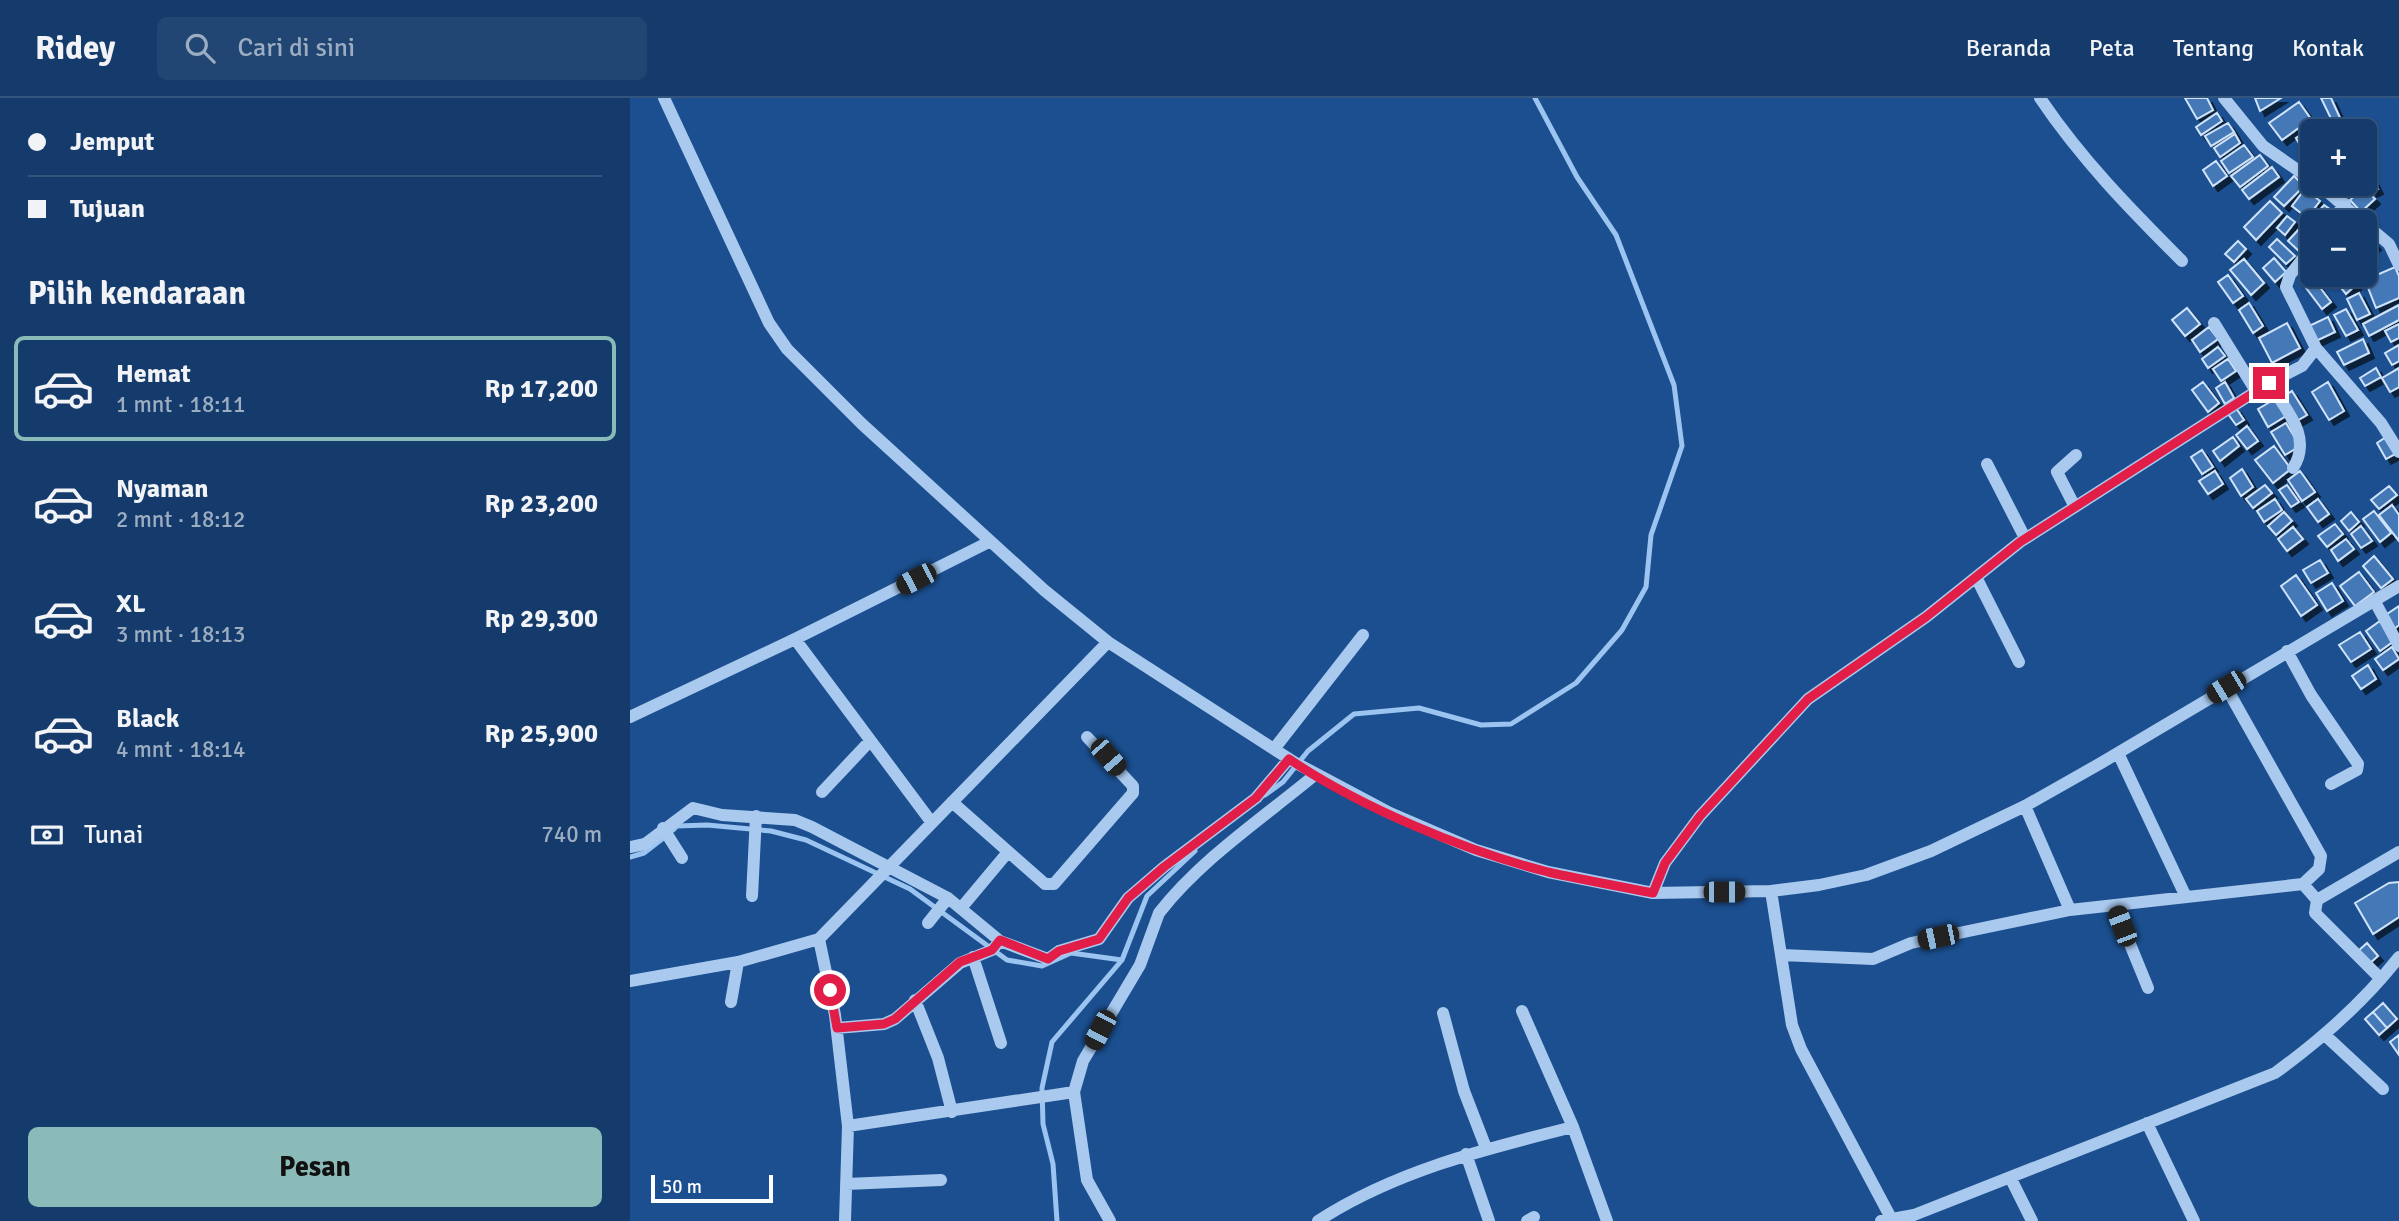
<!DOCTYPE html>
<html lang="id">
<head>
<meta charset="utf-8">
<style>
  body { margin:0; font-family:Signika,sans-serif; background:#214673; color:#f1f3f6; height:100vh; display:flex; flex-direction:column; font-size:26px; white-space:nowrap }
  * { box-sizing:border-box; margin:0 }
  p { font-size:23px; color:#9dadc1 }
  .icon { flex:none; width:38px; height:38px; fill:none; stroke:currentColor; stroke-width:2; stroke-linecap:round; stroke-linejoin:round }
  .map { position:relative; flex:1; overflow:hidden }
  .drawer { display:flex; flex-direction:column; background:#143b6b; width:630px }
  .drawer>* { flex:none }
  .top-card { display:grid; align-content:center; height:154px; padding:0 28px; background:#143b6b }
  .buttons { position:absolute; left:1670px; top:21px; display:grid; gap:14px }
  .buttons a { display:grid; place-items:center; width:77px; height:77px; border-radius:10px; background:#143b6b; box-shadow:0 2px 5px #0004,0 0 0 2px #33557e; font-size:35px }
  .scale { position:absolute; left:21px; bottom:18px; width:122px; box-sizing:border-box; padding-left:7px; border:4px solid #fff; border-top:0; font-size:19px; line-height:24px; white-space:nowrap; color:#fff; -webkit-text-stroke:5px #1b4f8f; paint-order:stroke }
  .end { position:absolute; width:32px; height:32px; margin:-16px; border:9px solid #e11d48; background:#fff; box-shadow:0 0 0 4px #fff }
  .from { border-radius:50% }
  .car { position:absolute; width:21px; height:42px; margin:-21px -10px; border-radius:9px; box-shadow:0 0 5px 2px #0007; background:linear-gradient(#222 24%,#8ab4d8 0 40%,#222 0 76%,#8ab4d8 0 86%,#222 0) }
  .top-card b { display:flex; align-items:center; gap:24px; height:66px; font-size:26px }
  .top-card b+b { border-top:2px solid #33557e }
  .top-card i { width:18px; height:18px; background:#f1f3f6 }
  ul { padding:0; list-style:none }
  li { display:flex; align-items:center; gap:21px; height:105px; margin:0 14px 10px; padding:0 14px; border:4px solid transparent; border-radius:10px }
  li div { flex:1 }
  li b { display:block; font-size:26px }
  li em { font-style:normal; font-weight:700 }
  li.active { border-color:#8bbbb9 }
  li>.icon { width:63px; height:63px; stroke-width:1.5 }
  h2 { padding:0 28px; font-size:32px; line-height:84px }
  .pay { display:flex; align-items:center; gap:18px; height:77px; padding:0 28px; font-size:26px }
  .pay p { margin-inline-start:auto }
  .primary-button { display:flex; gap:14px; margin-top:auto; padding:14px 28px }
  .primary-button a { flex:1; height:80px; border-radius:10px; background:#8bbbb9; color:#111; font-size:28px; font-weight:700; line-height:80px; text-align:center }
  header { display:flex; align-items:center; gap:42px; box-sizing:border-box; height:98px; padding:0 35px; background:#143b6b; border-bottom:2px solid #33557e }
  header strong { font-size:33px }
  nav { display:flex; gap:38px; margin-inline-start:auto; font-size:24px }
  .search { width:490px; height:63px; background:#214673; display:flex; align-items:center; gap:18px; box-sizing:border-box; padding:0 24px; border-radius:10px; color:#9dadc1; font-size:26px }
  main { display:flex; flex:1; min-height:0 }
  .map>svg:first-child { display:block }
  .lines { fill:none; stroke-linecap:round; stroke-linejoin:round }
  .stream { stroke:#9cc4f0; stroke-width:5 }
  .building { fill:#4478b7; stroke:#cfe3fa; stroke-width:2; filter:url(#shadow) }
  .minor { stroke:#a9c9ee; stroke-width:12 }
  .route { stroke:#e11d48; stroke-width:9 }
</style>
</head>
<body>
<header>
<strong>Ridey</strong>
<div class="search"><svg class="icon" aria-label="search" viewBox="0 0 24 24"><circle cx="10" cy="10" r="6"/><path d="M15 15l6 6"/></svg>Cari di sini</div>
<nav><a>Beranda</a><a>Peta</a><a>Tentang</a><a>Kontak</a></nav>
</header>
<main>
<section class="drawer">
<div class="top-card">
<b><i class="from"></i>Jemput</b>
<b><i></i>Tujuan</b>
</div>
<h2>Pilih kendaraan</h2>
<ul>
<li class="active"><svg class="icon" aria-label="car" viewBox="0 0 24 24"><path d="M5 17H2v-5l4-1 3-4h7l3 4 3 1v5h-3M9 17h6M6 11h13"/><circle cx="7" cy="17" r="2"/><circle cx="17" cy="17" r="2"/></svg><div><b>Hemat</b><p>1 mnt · 18:11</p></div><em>Rp 17,200</em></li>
<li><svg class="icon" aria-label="car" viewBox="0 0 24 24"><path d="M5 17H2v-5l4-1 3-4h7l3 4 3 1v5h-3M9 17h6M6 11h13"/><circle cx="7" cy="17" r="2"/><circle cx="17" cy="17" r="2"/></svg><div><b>Nyaman</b><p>2 mnt · 18:12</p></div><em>Rp 23,200</em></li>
<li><svg class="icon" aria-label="car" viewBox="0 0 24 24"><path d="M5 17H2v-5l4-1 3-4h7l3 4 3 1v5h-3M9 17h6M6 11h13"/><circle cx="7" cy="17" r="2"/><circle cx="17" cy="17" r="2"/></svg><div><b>XL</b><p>3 mnt · 18:13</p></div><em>Rp 29,300</em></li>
<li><svg class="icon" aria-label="car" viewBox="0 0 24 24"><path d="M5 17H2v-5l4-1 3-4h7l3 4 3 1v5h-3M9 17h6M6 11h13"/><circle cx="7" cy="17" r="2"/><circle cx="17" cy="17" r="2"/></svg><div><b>Black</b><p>4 mnt · 18:14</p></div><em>Rp 25,900</em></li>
</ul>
<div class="pay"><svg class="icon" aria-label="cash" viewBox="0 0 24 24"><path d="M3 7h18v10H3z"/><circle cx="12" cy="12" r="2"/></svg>Tunai<p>740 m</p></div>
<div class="primary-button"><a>Pesan</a></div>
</section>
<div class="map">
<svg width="1769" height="1123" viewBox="0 0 1769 1123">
  <defs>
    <filter id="shadow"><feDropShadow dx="5" dy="5" stdDeviation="0" flood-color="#0009"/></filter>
  </defs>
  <rect width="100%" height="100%" fill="#1b4f8f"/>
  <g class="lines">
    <path class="stream" d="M635,697L653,684L678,653L724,616L789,610L851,627L881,626L946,585L992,532L1016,489L1021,437L1052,348L1044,287L986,137L947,79L905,0
      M43,732L47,728L77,727L141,733L176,742L280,791L377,862L412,868L441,855L492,862
      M0,759L14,755L36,738
      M427,1123L423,1066L413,1026L412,990L422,944L492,862L517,798L565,753"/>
  </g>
  <path class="building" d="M1555,0H1577L1583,12L1567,21Z
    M1625,0H1651L1630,13Z
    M1691,0H1701L1716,33H1707Z
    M1669,4L1681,21L1652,42L1639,25Z
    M1587,15L1592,23L1571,37L1566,29Z
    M1691,24L1697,33H1682V52L1675,56L1666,40Z
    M1598,25L1604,34L1581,48L1575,38Z
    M1605,36L1610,45L1590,59L1584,50Z
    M1614,47L1623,59L1599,75L1591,63Z
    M1630,57L1638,68L1610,89L1601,78Z
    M1586,63L1597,78L1583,88L1573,72Z
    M1734,63L1748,91L1742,94L1734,79Z
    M1642,69L1649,79L1619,101L1612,92Z
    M1664,78L1674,88L1654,108L1644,99Z
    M1734,90L1745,101L1731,114L1720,102Z
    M1675,91L1690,103L1677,120L1662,108Z
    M1640,103L1652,115L1626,142L1614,129Z
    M1694,107L1704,114L1696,124H1682V129L1678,126Z
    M1657,118L1665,124L1655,137L1647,130Z
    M1670,130L1682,141L1670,154L1658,143Z
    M1738,138L1746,147L1734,157V141Z
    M1647,141L1665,158L1656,166L1639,149Z
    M1608,143L1616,151L1604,164L1595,156Z
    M1644,160L1656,174L1645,184L1633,170Z
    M1614,161L1634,185L1621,197L1600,172Z
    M1765,169L1769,178V200L1746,210L1735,182Z
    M1679,175L1701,204L1692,211L1670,182Z
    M1598,177L1613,198L1603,205L1588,184Z
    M1718,177L1726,187L1716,196L1701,178Z
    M1729,195L1740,216L1727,222L1717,201Z
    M1619,205L1633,228L1623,235L1609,212Z
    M1769,207V222L1739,238L1733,226Z
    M1557,210L1570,226L1555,238L1542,222Z
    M1716,211L1728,232L1716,238L1704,217Z
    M1698,219L1705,234L1686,243L1679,228Z
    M1657,225L1670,250L1642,265L1629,240Z
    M1769,226V240L1761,244L1755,233Z
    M1579,229L1588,241L1570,254L1562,242Z
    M1733,241L1739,255L1714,267L1707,254Z
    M1769,247V263L1762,267L1755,255Z
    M1588,249L1595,258L1578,270L1572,261Z
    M1598,261L1606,273L1591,283L1583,271Z
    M1746,270L1751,279L1735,288L1730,280Z
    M1769,270V289L1760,294L1752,280Z
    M1573,284L1589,305L1578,314L1562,292Z
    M1595,284L1604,300L1595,306L1586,290Z
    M1698,284L1714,313L1699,322L1682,294Z
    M1662,293L1677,317L1665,324L1650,301Z
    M1645,301L1656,318L1638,329L1628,311Z
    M1606,310L1614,322L1606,327L1598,316Z
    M1656,325L1670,348L1655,357L1641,334Z
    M1617,328L1628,343L1617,351L1606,337Z
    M1603,339L1609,348L1590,363L1583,353Z
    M1756,339L1765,356L1756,361L1747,345Z
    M1644,348L1661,371L1643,385L1625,362Z
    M1572,352L1583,369L1572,376L1561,359Z
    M1612,371L1623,389L1611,398L1600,380Z
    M1585,373L1593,386L1578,396L1569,383Z
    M1670,373L1685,394L1672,403L1658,382Z
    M1635,387L1642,395L1623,410L1616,401Z
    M1657,387L1669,404L1661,409L1649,392Z
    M1759,388L1767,397L1749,411L1741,402Z
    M1645,401L1652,412L1634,424L1627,413Z
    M1688,401L1699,416L1688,424L1677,409Z
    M1762,407L1769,417V443L1749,417Z
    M1744,413L1761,435L1750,444L1733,421Z
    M1654,414L1662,423L1646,437L1638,428Z
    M1721,414L1729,424L1719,433L1711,423Z
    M1705,426L1713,436L1697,449L1688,438Z
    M1731,428L1742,443L1731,450L1721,436Z
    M1663,429L1673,441L1657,453L1648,441Z
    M1716,441L1724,451L1708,463L1701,452Z
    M1744,458L1763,481L1751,490L1733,468Z
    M1690,462L1698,475L1681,485L1673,472Z
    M1729,474L1744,494L1725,508L1710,488Z
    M1666,477L1687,507L1671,518L1651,488Z
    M1702,485L1713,503L1697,513L1686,495Z
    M1769,508V527L1763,532L1754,518Z
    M1750,523L1764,543L1750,553L1736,533Z
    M1730,534L1741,551L1721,564L1709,547Z
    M1762,549L1769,561L1753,572L1745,561Z
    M1738,567L1746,581L1731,591L1722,578Z
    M1769,784V819L1743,836L1725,805L1759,785Z
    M1737,845L1748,858L1739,866L1727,854Z
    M1753,905L1767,921L1757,930L1743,914Z
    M1743,914L1757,930L1749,937L1735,921Z
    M1769,937V957L1760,944Z"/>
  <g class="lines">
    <path class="minor" d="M34,0L139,225L157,251L232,326L414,492L478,544L664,664L760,715L846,752L918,774L1023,795L1141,793L1189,787L1236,777L1301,753L1395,708L1471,665L1769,488
      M1410,0C1451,61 1500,111 1552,163
      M1594,0L1633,48L1682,82
      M1688,86L1759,146L1769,167
      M1701,124L1715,106
      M1584,225L1626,293
      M1686,250L1751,325L1769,354
      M1639,285C1656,312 1683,339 1663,370
      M1357,366L1395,440
      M1445,409L1427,374L1446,357
      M1346,479L1389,564
      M1744,502L1769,548
      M165,541L302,725
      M1657,553L1681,597L1728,666L1727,672L1701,686
      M1596,589L1691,758L1689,771L1673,786L1687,802
      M0,619L165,541L359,444
      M644,651L733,537
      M1488,655L1556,799
      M192,694L239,644
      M322,704L415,786H424L503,695V688L457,639
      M1395,708L1440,812
      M33,730L52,760
      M0,749L15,746L63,710L92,717L165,722L182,729L318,800L370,843L418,861L429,853L469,841L498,800L534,769L626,700L659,661
      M1141,793L1162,927L1171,951L1261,1120
      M1023,795L1035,765L1070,718L1178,601L1296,519L1390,444L1639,285L1672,268L1686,250L1656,189L1660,177L1682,149
      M122,798L126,718
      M1484,807L1518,890
      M332,809L378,754
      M298,825L318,800
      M1152,857L1243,861L1281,845L1440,812L1673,786
      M343,859L371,945
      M1751,881L1685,815L1687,802L1769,754
      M0,883L108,864L189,841
      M285,902L308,960L322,1014
      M101,904L108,864
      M892,913L943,1029L977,1123
      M813,915L834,993L856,1050
      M207,930L254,926L265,921L330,865L362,852L370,843
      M1696,938L1753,991
      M1517,1025L1564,1123
      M218,1028L444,994
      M836,1056L859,1123
      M1380,1079L1402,1123
      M216,1086L311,1082
      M215,1123L218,1028L205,917L189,841L478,544
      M480,1123L457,1082L444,994L453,963L510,867L529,815C571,761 633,720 686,676
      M688,1123C765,1073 855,1051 943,1029
      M897,1123L904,1119
      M1251,1123L1284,1117L1645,975C1692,941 1733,905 1769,859"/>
  </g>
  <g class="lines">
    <path class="route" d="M200,892L207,930L254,926L265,921L330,864L362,852L370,842L418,861L429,853L469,841L498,800L534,769L626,700L659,661C730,709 835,753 918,774C953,782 988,788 1023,795L1035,765L1070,718L1178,601L1296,519L1390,444L1639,285"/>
  </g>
</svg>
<div class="buttons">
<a>+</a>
<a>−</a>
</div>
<div class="scale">50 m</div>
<i class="end from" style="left:200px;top:892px"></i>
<i class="end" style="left:1639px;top:285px"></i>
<i class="car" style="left:286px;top:481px;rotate:243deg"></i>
<i class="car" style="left:1596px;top:589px;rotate:239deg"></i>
<i class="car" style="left:478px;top:659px;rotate:139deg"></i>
<i class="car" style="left:1094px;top:794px;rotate:90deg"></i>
<i class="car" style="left:1492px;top:828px;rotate:339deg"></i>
<i class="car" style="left:1308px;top:839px;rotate:258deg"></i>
<i class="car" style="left:470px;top:932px;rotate:208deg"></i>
</div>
</main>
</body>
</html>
